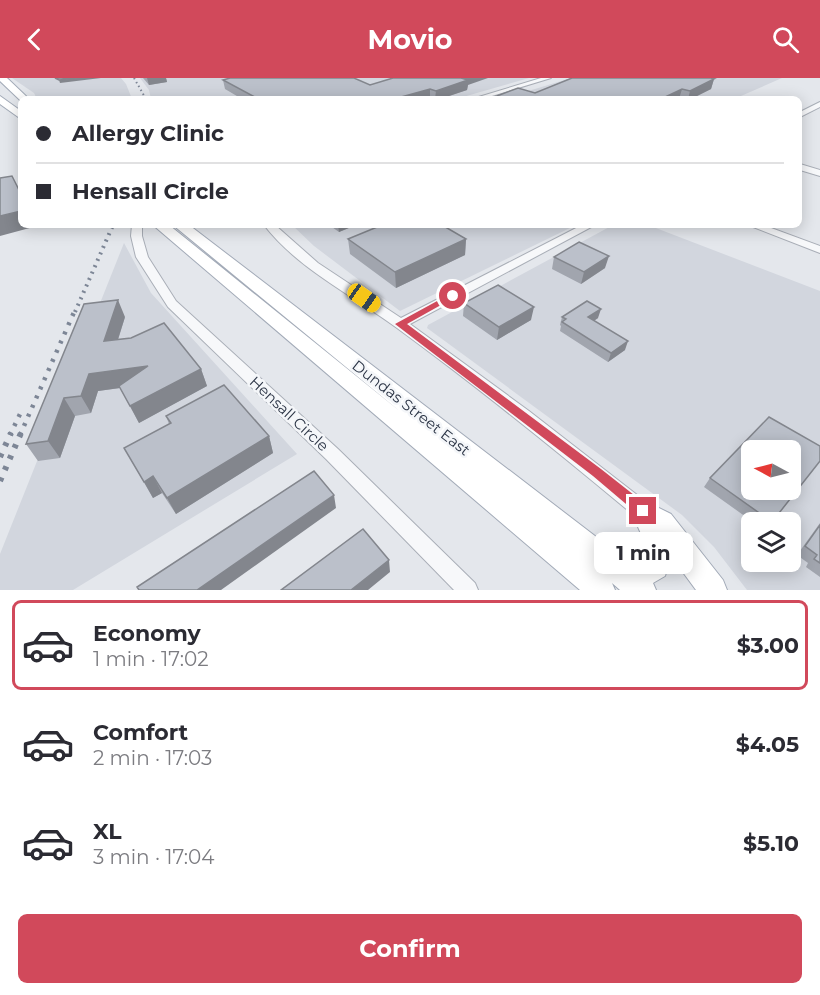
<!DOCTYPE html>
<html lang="en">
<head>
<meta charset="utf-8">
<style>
  body { margin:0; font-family:Montserrat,sans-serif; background:#f2f2f3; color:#2b2b33; height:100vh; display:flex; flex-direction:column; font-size:22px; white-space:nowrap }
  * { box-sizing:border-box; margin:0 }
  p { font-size:20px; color:#7c7c81 }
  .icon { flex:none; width:33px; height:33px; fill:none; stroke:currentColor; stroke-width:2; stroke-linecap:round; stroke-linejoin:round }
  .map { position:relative; height:512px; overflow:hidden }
  .panel { display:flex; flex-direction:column; background:#fff; flex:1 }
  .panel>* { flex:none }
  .hud { position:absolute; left:18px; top:18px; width:784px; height:132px; border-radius:9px; box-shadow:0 3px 15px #0003; display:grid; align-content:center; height:132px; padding:0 18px; background:#fff }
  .needle { width:39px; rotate:277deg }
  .fabs { position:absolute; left:741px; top:362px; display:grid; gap:12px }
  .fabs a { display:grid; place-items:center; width:60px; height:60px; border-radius:9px; background:#fff; box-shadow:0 3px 15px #0003; font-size:30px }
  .end { position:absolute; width:27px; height:27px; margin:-14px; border:8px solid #d1495b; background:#fff; box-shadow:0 0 0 3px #fff }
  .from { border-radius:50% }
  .bubble { position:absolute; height:42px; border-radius:9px; background:#fff; box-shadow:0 3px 15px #0003; font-size:20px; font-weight:700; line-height:42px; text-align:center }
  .car { position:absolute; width:18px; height:36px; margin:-18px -9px; border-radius:8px; box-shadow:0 0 4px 2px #0007; background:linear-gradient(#f5c518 24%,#345 0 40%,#f5c518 0 76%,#345 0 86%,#f5c518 0) }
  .hud b { display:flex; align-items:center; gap:21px; height:57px; font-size:22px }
  .hud b+b { border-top:2px solid #e1e1e2 }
  .hud i { width:15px; height:15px; background:#2b2b33 }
  ul { padding:10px 0 0; list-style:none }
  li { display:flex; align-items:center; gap:18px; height:90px; margin:0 12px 9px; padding:0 6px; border:3px solid transparent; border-radius:9px }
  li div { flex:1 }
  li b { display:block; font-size:22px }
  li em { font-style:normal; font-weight:700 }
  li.current { border-color:#d1495b }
  li>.icon { width:54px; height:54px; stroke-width:1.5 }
  .button { display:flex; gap:12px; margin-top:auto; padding:12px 18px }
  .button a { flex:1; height:69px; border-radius:9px; background:#d1495b; color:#fff; font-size:24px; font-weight:700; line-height:69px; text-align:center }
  header { display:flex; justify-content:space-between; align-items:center; height:78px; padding:0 18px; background:#d1495b; color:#fff; font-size:27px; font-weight:700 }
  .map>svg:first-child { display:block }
  .built { fill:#d2d6de; fill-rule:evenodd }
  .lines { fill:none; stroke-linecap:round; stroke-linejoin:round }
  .minor-casing { stroke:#a9aeb7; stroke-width:2 }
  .major-casing { stroke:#a3abb8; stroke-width:2 }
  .minor { fill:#f7f8fa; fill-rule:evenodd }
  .major { fill:#fff; fill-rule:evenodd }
  .rail-far3 { stroke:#7d8696; stroke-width:2; stroke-dasharray:1.5 3; stroke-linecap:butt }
  .rail-far2 { stroke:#7d8696; stroke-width:4; stroke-dasharray:2 5; stroke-linecap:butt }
  .rail-far1 { stroke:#7d8696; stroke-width:4.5; stroke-dasharray:3 7; stroke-linecap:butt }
  .rail { stroke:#7d8696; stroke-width:6; stroke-dasharray:4 8; stroke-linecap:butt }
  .wall { fill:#a1a5ae }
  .shaded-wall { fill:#83868d }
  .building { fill:#bbc0ca; stroke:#83868d; stroke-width:1.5; fill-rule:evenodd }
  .route { fill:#d1495b }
  .labels { text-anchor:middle; stroke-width:5; stroke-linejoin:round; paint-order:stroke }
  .street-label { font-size:15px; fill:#2b3445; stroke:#f4f6f9 }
</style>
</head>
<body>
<header><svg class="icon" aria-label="back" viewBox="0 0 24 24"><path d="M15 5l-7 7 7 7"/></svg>Movio<svg class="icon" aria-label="search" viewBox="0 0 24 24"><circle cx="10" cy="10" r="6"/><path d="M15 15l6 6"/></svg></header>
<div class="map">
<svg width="820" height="512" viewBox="0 0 820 512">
  <rect width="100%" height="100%" fill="#e4e7ec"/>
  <path class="built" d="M12,0H121L126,6L132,21H37L34,15Z
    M140,0H529L456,21H151L149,12Z
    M571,0H782L734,21H502Z
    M292,147H576L400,233L314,168Z
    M613,147H648L820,213V512H747L714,469L682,437L427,250L428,247ZM752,372H790V411H752ZM752,444H790V483H752Z
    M124,165L151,215L297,376L73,512H0V476Z"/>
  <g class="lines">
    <g class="minor-casing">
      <path id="minor" d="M541,0H551L482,21H472Z
        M820,24V29L800,39V34Z
        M800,86L820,92V98L800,92Z
        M132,147H142V158L148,179L176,223L338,371L475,505L478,512H454L326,381L168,229L136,179L131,158Z
        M264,147H275L318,185L401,240L582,147H595L410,246L529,333L650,427L652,433L650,439L643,441L636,439C558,374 479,310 397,250C352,217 298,191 264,147Z
        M748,147H763L820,168V175Z"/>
    </g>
    <g class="major-casing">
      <path id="major" d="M0,0H7L29,21H21V23L0,3Z
        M0,18L21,33V41L0,26Z
        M153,147H169L402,335L173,147H189L625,481L636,483L645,480L642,458L631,433L634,425L643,422L671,436L723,502L727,512H696L671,478L665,498L653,505L656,512H620L612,505L615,512H580Z"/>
    </g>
    <use href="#minor" class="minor"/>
    <use href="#major" class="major"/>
    <path class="rail-far3" d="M134,0L146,21"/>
    <path class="rail-far2" d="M75,234L113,147"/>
    <path class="rail-far1" d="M10,357L20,336
      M20,357L75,232"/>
    <path class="rail" d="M0,379L11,355
      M0,403L21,355"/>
  </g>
  <path class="wall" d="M143,0H166L167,4L149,7Z
    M571,0H717L714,1L711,11L691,21H489L535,15Z
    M223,2L370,7H468L467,12L440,21H242L225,11Z
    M329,147H356L339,154Z
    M348,161H466L465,177L396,210L350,176Z
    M554,179L605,190L581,206L552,191Z
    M464,225L531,242L497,262L463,238Z
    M125,239L118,262L201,291L207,308L139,345L120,310L98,313L91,335L75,338L60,380L38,383L26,366Z
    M562,239L598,240L594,243L625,272L608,284L560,253L561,248L560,247Z
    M166,338L269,358L273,375L176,436L162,415L153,420L124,370L169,346Z
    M710,400L772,444H753L704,409Z
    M820,445V499L806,489L808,485L797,477Z"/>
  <path class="shaded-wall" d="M77,0H101L60,5L59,2Z
    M147,0H166L167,4L149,7Z
    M461,0H488L468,7L467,12L440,21H435L436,13Z
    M703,0H717L714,1L711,11L691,21H688L690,13Z
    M430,11V21H394Z
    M682,11L679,21H661Z
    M21,133V147L37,148L0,158V138Z
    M338,147H356L339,154Z
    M466,161L465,177L396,210L395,194Z
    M609,178L605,190L581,206L584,194Z
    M118,222L125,239L112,280L104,263Z
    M534,229L531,242L497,262L499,249Z
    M601,231L598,240L586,248L588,239Z
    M628,263L625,272L608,284L611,275Z
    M148,288L156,305L98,313L91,335L81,318L89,296Z
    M201,291L207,308L139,345L130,328Z
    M64,320L75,338L60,380L48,363Z
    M269,358L273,375L176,436L167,420Z
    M153,398L162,415L153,420L144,404Z
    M334,417L336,430L221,512H197Z
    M389,482L390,494L368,512H351Z"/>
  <path class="building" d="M55,0H77L59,2Z
    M230,0H354L370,7L393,0H461L468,2L436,13L430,11L394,21H242L253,18L223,2Z
    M572,0H711L714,1L690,13L682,11L661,21H489L518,10L535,15Z
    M12,98L21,116V133L0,138V100Z
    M382,147H442L466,161L395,194L348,161Z
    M579,164L609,178L584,194L554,179Z
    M498,207L534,229L499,249L464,225Z
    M118,222L104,263L131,260L164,245L201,291L130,328L119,308L148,288L89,296L81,318L64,320L48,363L26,366L84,226Z
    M587,223L601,231L588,239L628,263L611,275L562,244L566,241L562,239Z
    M224,307L269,358L167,420L153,398L144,404L124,370L171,345L166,338Z
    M769,339L820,368V383L772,444L710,400ZM752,372H790V411H752Z
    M314,393L334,417L197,512H139L137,509Z
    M820,447V485L814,481L817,477L805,468Z
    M363,451L389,482L351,512H281Z"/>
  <path class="route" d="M450,216L457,218L407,246L601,391L648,428L650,433L648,437H639L593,398L395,246Z"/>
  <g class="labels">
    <g class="street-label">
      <text transform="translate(411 330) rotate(38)" y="5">Dundas Street East</text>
      <text transform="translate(289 336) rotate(43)" y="5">Hensall Circle</text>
    </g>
  </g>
</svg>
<div class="fabs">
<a><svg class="needle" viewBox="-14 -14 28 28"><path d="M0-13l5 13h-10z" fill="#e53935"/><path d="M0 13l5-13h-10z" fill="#7c7c81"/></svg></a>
<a><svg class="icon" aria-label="layers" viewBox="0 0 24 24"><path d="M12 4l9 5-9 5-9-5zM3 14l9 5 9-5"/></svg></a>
</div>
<i class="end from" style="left:453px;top:218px"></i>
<i class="end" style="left:643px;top:433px"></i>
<div class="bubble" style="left:594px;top:454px;width:99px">1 min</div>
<i class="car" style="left:364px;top:220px;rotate:125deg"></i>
<div class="hud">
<b><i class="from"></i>Allergy Clinic</b>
<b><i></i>Hensall Circle</b>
</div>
</div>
<section class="panel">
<ul>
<li class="current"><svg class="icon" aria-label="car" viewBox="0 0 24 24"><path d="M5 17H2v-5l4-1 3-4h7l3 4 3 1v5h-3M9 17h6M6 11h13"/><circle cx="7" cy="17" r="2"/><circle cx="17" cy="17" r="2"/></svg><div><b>Economy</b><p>1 min · 17:02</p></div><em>$3.00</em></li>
<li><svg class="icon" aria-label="car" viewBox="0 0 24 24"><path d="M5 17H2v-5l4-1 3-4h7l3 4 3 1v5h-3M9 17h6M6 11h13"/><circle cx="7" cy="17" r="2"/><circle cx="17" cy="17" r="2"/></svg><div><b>Comfort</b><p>2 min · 17:03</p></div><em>$4.05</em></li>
<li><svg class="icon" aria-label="car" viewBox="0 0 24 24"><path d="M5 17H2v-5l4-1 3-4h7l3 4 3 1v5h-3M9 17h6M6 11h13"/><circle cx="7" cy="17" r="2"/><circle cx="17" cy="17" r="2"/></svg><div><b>XL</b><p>3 min · 17:04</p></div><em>$5.10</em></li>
</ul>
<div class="button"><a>Confirm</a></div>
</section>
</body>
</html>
